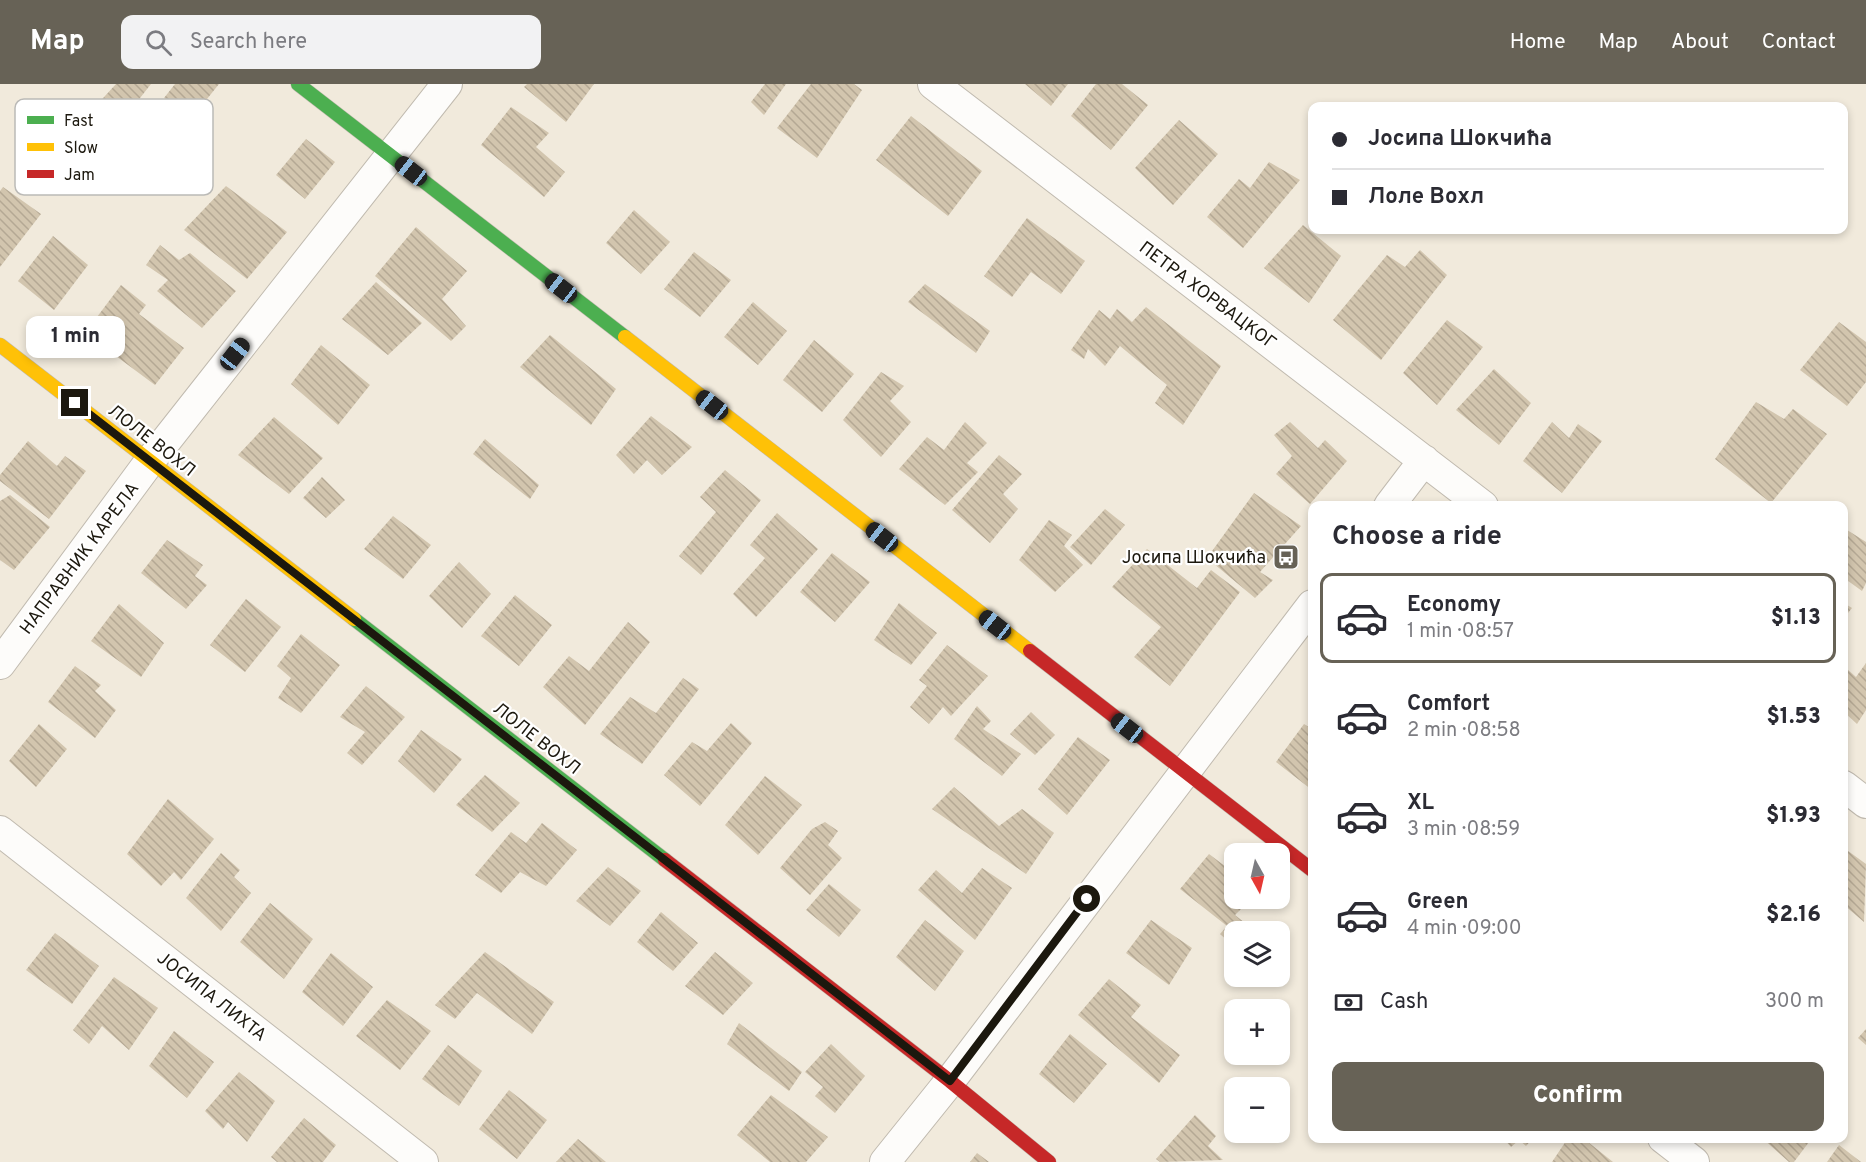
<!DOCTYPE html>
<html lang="en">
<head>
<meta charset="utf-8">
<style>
  body { margin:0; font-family:Overpass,sans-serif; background:#f2f2f3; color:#2b2b33; height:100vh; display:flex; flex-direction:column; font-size:22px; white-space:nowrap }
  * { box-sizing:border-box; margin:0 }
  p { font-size:20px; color:#7c7c81 }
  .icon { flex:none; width:33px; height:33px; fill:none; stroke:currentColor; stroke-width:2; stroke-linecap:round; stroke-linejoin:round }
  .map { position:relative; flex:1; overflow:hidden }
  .sheet { position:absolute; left:1308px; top:417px; width:540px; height:642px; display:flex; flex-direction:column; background:#fff; border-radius:12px; box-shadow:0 3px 9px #0003 }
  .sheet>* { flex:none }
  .top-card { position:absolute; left:1308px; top:18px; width:540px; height:132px; border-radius:12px; box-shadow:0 3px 9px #0003; display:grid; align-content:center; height:132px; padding:0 24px; background:#fff }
  .needle { width:39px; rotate:172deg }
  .buttons { position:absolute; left:1224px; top:759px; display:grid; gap:12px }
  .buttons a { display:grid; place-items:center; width:66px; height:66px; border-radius:12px; background:#fff; box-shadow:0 3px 9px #0003; font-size:30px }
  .end { position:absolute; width:27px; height:27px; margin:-14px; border:8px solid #1c180e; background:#fff; box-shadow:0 0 0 3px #fff }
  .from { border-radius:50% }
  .bubble { position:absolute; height:42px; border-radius:12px; background:#fff; box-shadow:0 3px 9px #0003; font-size:20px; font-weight:800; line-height:42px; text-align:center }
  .car { position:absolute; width:18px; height:36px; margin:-18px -9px; border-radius:8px; box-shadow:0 0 4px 2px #0007; background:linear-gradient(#222 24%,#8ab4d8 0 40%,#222 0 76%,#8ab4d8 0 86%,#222 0) }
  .top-card b { display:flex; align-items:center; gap:21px; height:57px; font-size:22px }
  .top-card b+b { border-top:2px solid #e1e1e2 }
  .top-card i { width:15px; height:15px; background:#2b2b33 }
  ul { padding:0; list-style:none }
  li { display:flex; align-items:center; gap:18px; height:90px; margin:0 12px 9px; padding:0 12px; border:3px solid transparent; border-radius:12px }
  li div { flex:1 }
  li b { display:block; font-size:22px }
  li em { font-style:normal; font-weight:800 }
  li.on { border-color:#676256 }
  li>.icon { width:54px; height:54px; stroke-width:1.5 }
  h2 { padding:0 24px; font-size:27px; line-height:72px }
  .pay { display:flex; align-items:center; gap:15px; height:66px; padding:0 24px; font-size:22px }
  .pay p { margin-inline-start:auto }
  .cta { display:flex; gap:12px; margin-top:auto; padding:12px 24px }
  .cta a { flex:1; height:69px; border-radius:12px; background:#676256; color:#fff; font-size:24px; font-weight:800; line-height:69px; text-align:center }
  header { display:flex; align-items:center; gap:36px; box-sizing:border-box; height:84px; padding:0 30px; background:#676256; color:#fff }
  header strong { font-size:28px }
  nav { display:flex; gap:33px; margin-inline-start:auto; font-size:21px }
  .search { width:420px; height:54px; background:#f2f2f3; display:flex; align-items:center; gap:15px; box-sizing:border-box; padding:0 21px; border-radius:12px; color:#7c7c81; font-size:22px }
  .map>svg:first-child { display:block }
  .building { fill:url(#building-back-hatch) }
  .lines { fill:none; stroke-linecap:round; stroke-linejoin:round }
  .street-casing { stroke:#c0baaf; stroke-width:32 }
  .fast-casing { stroke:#c0baaf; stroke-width:15 }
  .slow-casing { stroke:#c0baaf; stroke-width:15 }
  .jam-casing { stroke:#c0baaf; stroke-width:15 }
  .street { stroke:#fdfcfa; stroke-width:30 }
  .fast { stroke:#4caf50; stroke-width:14 }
  .slow { stroke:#ffc107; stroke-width:14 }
  .jam { stroke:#c62828; stroke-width:14 }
  .route { stroke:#1c180e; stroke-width:8 }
  .labels { text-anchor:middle; stroke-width:4.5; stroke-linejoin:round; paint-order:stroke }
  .street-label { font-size:18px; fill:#1c180e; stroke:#fff }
  .poi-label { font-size:18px; fill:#1c180e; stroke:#fff; text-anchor:end }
  .key { fill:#fff; stroke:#bbbab7; stroke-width:1.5 }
  .key-label { font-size:16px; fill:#1c180e }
</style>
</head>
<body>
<header>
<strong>Map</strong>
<div class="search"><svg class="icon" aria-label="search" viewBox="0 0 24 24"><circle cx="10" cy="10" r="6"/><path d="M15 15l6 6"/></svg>Search here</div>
<nav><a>Home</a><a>Map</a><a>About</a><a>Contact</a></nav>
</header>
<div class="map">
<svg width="1866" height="1078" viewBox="0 0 1866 1078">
  <defs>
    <pattern id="building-back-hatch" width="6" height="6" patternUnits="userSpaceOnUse" patternTransform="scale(1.5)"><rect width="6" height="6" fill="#d2c5ae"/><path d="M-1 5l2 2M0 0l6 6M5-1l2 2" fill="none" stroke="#b4a894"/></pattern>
  </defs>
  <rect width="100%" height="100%" fill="#f1eadc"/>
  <path class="building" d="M116,0H151L115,46L93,25Z
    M175,0H219L191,35L164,14Z
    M527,0H594L566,38L524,3Z
    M765,0H786L764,31L751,18Z
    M811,0H854L862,6L817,74L777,44Z
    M1025,0H1068L1051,22Z
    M1096,0H1122L1148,21L1111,66L1071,32Z
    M511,23L549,49L536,63L565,88L544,113L481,61Z
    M911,32L982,87L948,132L876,76Z
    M1179,36L1218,70L1173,121L1135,84Z
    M306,55L335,78L305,115L276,91Z
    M1269,78L1300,96L1243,164L1207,133L1239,95L1250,104Z
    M226,102L287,148L247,195L184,146Z
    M3,103L41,130L0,183V107Z
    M634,126L670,158L641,190L606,159Z
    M1027,134L1085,177L1061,210L1031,188L1012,213L984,192Z
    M1303,141L1341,172L1309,219L1264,184Z
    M416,143L467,187L442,215L466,242L451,257L375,192Z
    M53,152L88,181L54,226L18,197Z
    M160,161L179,176L190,169L236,207L202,244L157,207L168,196L146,181Z
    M1420,166L1447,191L1381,276L1333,236L1387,171L1405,183Z
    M694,168L731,196L700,233L664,205Z
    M376,198L422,239L388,271L342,235Z
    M925,200L990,247L976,269L908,218Z
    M121,201L146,221L139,230L184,264L155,301L85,249Z
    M753,218L787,247L758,281L724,253Z
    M1146,223L1221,282L1183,341L1155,319L1167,301L1120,262L1105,282L1088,265L1084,275L1071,266L1099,226L1110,235L1117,225L1132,238Z
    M1447,236L1483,263L1437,321L1403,289Z
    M1839,238L1866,258V298L1847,322L1800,286Z
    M550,251L616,305L591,341L520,283Z
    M814,256L854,290L822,328L783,296Z
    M321,261L370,301L338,341L291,300Z
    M1494,285L1531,319L1499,361L1456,326Z
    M881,288L904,302L890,317L911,338L881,373L843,336Z
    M1756,318L1784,335L1793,325L1827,350L1771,419L1715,375Z
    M651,332L692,363L662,391L647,376L634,390L616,371Z
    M274,333L323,374L289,410L238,371Z
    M965,338L987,359L967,379L978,388L945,421L899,385L927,353L944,366Z
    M1290,338L1318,364L1325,356L1347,377L1310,420L1276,390L1292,372L1274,351Z
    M1552,338L1569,354L1578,340L1602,357L1562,409L1523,377Z
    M485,355L539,401L530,415L473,370Z
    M28,357L57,382L65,372L86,387L49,435L0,397V391Z
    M999,371L1022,390L1003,410L1018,425L990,459L952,426Z
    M725,386L761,416L701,491L679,472L716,428L700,413Z
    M322,393L345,416L326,434L303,414Z
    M1254,409L1301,442L1260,488L1273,496L1255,514L1207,474Z
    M10,411L50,443L14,486L0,476V417Z
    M1105,425L1125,441L1091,481L1070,463Z
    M777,429L818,465L756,533L733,510L765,474L750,461Z
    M393,432L431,461L403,495L364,465Z
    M1049,436L1072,451L1064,462L1083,481L1055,508L1019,476Z
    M1844,444L1866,458V499L1862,507L1844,494Z
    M167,456L203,481L195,492L207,501L186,525L141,489Z
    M1147,465L1197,504L1211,486L1240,508L1170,602L1134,573L1161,543L1112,503Z
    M832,469L870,498L835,538L800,508Z
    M459,478L491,510L462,544L429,512Z
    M515,511L552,541L519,582L481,552Z
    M246,515L281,543L245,588L210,561Z
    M899,519L937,549L911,581L874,556Z
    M1844,519L1852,524L1844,534Z
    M119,520L164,559L141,593L91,557Z
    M628,538L650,558L585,641L543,603L569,572L589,587Z
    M301,550L340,581L301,629L278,614L291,594L277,582Z
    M947,561L988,592L951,632L943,623L929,640L910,623L927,602L919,596Z
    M1866,579V626L1857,640L1844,628V587L1846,584L1856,593Z
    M75,582L101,601L95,607L116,626L95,654L48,618Z
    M683,594L699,605L642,680L600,650L630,613L656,629Z
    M366,602L405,633L362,681L347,669L365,648L340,633Z
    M977,622L991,637L983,645L1021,670L1002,692L954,655Z
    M1031,628L1055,651L1035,671L1010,650Z
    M731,639L752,659L700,722L664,691L692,658L707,667Z
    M39,640L67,665L36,703L9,677Z
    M1304,640L1312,645V706L1276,678Z
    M421,646L462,675L434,709L398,677Z
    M1078,653L1110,676L1067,731L1038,705Z
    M485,691L520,719L492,748L456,721Z
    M765,692L802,721L758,771L725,741Z
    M954,703L999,742L1022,725L1054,749L1026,790L932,725Z
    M168,715L214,755L181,796L174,788L161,802L127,770Z
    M825,738L838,747L828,761L842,774L810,811L780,784L812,745Z
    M542,739L577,766L546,802L520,788L501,809L475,791L511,748L526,759Z
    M1844,764L1866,780L1864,838L1844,821Z
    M221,769L240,786L234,793L251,809L221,847L186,814Z
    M1209,770L1234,789V808L1230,814L1241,825L1235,831L1256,848H1234V862L1220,850L1227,842L1180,805Z
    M608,783L641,807L610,842L576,817Z
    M982,784L1012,804L975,856L918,806L936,786L962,809Z
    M829,800L861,826L839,853L806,826Z
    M270,819L313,855L284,895L240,858Z
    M661,828L698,859L673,887L637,858Z
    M925,836L964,867L935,907L896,873Z
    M1151,836L1192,864L1169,901L1126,869Z
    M55,849L99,882L72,920L26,886Z
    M1280,867L1289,875L1280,889Z
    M485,868L554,918L532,950L477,909L455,935L435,921Z
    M715,868L753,899L723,931L685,902Z
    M331,869L373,903L343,942L302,908Z
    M114,893L158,924L129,966L102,942L89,960L73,946Z
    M1109,895L1141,921L1131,933L1180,971L1159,999L1078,931Z
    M387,916L431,947L400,986L356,952Z
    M739,939L802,988L789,1007L727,960Z
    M1866,945V961L1858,954Z
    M174,947L214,978L187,1014L149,982Z
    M1070,950L1107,980L1074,1019L1039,990Z
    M831,960L865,992L835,1029L815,1012L823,1003L805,988Z
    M448,961L482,987L459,1022L422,995Z
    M239,988L275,1017L247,1058L228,1038L223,1045L205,1027Z
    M509,1006L547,1036L517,1075L479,1045Z
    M771,1011L828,1053L806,1078H770L737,1051Z
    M1195,1031L1216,1052L1208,1062L1223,1076L1160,1078L1156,1075Z
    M304,1034L336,1061L323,1078H277L271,1073Z
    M1503,1054H1533L1526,1062L1519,1056L1511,1063Z
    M1568,1054H1583L1613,1078H1552Z
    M1762,1054H1812L1794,1078H1789Z
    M578,1055L606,1078H556Z
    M1839,1061L1861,1078H1827Z
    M977,1069L989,1078H970Z"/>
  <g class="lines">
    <g class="street-casing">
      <path id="street" d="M933,0L1483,422
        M1389,422L1424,376
        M0,580L150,377L447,0
        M1844,702L1866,719
        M0,747L423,1078
        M1663,1054L1694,1078
        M885,1078L950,997L1312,521"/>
    </g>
    <g class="fast-casing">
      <path id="fast" d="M298,0L625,253
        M354,535L665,776"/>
    </g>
    <g class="slow-casing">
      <path id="slow" d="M625,253L1030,567
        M0,261L354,535"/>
    </g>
    <g class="jam-casing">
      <path id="jam" d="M1030,567L1312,786
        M665,776L950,997L1049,1078"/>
    </g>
    <use href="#street" class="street"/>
    <use href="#fast" class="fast"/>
    <use href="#slow" class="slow"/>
    <use href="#jam" class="jam"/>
  </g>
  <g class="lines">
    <path class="route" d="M75,319L950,997L1087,815"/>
  </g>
  <defs>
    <g id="bus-square" transform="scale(1.35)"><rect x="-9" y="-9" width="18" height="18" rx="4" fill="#676256" stroke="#fff"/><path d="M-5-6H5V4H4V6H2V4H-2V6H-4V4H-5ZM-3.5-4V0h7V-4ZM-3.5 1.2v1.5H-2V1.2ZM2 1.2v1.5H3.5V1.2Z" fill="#fff"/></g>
  </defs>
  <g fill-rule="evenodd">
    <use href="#bus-square" x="1286" y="473"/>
  </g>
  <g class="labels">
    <g class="street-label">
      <text transform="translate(1208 211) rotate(37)" y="6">ПЕТРА ХОРВАЦКОГ</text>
      <text transform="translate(152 356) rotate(38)" y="6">ЛОЛЕ ВОХЛ</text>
      <text transform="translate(79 474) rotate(-53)" y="6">НАПРАВНИК КАРЕЛА</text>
      <text transform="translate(537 654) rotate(38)" y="6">ЛОЛЕ ВОХЛ</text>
      <text transform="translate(212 912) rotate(38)" y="6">ЈОСИПА ЛИХТА</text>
    </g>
    <g class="poi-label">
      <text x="1266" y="479">Јосипа Шокчића</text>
    </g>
  </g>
  <rect x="15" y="15" width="198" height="96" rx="9" class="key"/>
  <rect x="27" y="32" width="27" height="8" fill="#4caf50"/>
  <rect x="27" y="59" width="27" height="8" fill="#ffc107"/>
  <rect x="27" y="86" width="27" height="8" fill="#c62828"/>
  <g class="key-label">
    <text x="64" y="42">Fast</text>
    <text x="64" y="69">Slow</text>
    <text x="64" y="96">Jam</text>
  </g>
</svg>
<div class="buttons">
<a><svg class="needle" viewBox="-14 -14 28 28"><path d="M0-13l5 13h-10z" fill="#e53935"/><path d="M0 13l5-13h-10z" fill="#7c7c81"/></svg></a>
<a><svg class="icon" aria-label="layers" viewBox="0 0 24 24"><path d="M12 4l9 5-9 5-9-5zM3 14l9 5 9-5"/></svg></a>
<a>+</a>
<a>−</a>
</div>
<i class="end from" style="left:1087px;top:815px"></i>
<i class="end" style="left:75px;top:319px"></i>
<div class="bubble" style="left:26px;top:232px;width:99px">1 min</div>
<i class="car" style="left:411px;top:87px;rotate:308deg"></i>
<i class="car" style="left:561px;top:204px;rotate:308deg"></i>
<i class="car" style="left:235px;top:270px;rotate:38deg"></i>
<i class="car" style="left:712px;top:321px;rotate:308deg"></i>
<i class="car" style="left:882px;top:453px;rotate:308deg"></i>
<i class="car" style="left:995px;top:541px;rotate:308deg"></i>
<i class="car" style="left:1127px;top:644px;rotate:308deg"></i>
<div class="top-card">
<b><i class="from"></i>Јосипа Шокчића</b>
<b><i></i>Лоле Вохл</b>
</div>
<section class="sheet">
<h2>Choose a ride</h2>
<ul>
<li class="on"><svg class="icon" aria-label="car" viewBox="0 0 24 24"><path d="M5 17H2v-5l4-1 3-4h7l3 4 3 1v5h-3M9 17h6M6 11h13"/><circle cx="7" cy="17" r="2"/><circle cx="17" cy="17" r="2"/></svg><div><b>Economy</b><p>1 min · 08:57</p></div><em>$1.13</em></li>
<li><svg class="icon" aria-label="car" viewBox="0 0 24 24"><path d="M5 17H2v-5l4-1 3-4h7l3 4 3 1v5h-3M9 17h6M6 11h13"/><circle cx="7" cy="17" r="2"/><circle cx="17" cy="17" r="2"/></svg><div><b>Comfort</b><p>2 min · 08:58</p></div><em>$1.53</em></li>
<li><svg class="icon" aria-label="car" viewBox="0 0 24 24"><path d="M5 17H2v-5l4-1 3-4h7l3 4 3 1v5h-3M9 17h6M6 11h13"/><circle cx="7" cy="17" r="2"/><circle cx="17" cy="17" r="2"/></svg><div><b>XL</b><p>3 min · 08:59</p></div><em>$1.93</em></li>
<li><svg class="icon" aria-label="car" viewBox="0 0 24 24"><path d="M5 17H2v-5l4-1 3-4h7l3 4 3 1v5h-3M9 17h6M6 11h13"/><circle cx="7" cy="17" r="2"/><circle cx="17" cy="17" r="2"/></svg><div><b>Green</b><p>4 min · 09:00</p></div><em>$2.16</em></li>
</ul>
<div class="pay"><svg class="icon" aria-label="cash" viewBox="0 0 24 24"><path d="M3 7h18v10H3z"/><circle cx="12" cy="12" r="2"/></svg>Cash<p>300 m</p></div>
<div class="cta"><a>Confirm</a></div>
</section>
</div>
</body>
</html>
